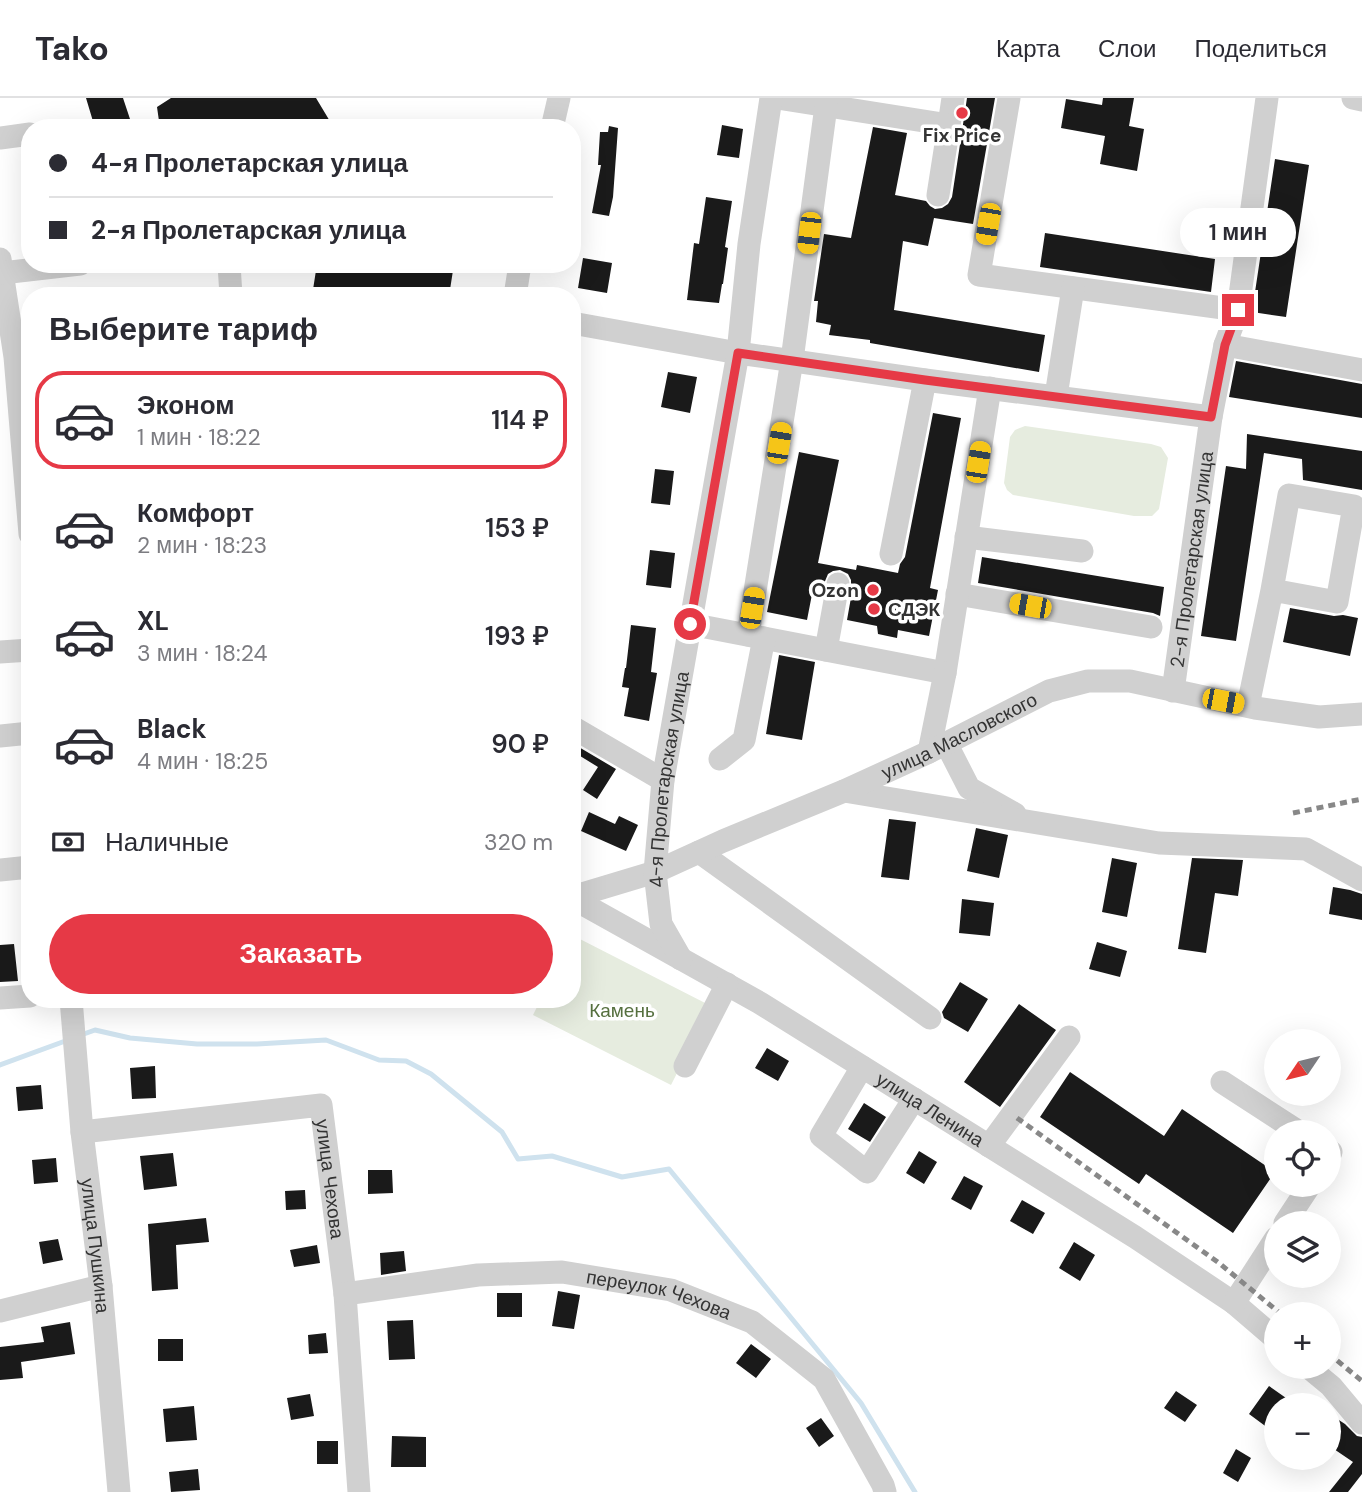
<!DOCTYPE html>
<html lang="ru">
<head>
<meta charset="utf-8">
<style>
  body { margin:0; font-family:"DM Sans",sans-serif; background:#f7f7f7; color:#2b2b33; height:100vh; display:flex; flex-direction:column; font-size:26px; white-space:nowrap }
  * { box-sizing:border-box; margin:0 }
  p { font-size:23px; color:#7c7c81 }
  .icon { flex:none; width:38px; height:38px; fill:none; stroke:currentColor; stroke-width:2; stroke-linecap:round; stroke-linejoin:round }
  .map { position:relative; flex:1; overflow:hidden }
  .drawer { position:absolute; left:21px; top:189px; width:560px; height:721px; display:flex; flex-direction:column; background:#fff; border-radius:28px; box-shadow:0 7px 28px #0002 }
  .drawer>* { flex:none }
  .guide { position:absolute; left:21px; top:21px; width:560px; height:154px; border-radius:28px; box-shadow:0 7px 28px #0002; display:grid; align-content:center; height:154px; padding:0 28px; background:#fff }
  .needle { width:46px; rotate:235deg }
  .buttons { position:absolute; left:1264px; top:931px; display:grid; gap:14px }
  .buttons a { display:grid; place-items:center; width:77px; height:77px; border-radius:50%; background:#fff; box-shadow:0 7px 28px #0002; font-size:35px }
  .end { position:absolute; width:32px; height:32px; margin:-16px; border:9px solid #e63946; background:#fff; box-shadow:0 0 0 4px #fff }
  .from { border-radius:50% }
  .bubble { position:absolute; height:49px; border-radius:24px; background:#fff; box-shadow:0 7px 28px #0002; font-size:23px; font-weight:600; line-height:49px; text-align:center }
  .car { position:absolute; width:21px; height:42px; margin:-21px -10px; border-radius:9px; box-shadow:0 0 5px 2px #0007; background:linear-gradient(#f5c518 24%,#345 0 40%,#f5c518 0 76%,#345 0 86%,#f5c518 0) }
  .guide b { display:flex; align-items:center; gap:24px; height:66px; font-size:26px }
  .guide b+b { border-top:2px solid #e1e1e2 }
  .guide i { width:18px; height:18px; background:#2b2b33 }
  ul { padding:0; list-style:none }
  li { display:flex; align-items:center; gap:21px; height:98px; margin:0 14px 10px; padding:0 14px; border:4px solid transparent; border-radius:28px }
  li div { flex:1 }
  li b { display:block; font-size:26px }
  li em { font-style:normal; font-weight:600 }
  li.active { border-color:#e63946 }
  li>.icon { width:63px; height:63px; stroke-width:1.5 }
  h2 { padding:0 28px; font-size:32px; line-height:84px }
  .pay { display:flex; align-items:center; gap:18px; height:77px; padding:0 28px; font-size:26px }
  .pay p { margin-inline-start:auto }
  .action { display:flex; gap:14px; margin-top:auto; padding:14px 28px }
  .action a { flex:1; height:80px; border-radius:42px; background:#e63946; color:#fff; font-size:28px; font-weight:600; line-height:80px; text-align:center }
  header { display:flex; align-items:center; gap:42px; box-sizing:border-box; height:98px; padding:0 35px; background:#fff; border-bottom:2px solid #e1e1e2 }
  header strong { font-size:33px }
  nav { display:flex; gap:38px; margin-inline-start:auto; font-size:24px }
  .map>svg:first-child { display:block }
  .green { fill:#e6ecdf }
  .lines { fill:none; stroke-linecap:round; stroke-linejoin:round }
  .stream { stroke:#cfe2ee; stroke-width:5 }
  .building { fill:#1a1a1a }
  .minor { stroke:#d0d0d0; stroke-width:23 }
  .rail { stroke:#888; stroke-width:5; stroke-dasharray:7 5; stroke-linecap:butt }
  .route { stroke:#e63946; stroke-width:9 }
  .poi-dot { fill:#e63946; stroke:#fff; stroke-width:2.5 }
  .labels { text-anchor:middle; stroke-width:7; stroke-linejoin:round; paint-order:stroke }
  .poi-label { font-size:19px; font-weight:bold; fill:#333; stroke:#fff }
  .street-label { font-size:19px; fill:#333; stroke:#fff }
  .park-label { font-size:19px; fill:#56703f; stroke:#fff }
</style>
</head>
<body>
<header>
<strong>Tako</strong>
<nav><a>Карта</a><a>Слои</a><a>Поделиться</a></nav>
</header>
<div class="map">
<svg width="1362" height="1394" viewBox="0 0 1362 1394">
  <rect width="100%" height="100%" fill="#fff"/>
  <path class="green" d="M1025,328L1151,346L1161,349L1168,360L1159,411L1152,418H1134L1013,397L1007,392L1004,385L1010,339L1015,332Z
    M574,838L711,908L671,987L533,917L541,901H572V840Z"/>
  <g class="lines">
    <path class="stream" d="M81,937L95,932L130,940L197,946H257L326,942L379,962L406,963L431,976L502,1034L518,1061L552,1058L622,1079L669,1071L861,1305L915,1394
      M0,967L68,942"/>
  </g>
  <path class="building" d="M86,0H123L133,30H95Z
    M171,0H316L334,30H160L157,9Z
    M967,0H995L973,126L934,120L928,148L903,143L894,212L1045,237L1039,274L870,245V242L829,237L831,227L816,224L818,203H814L824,136L851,140L873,29L907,35L895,97L926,103L930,108L935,111L942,110L948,106L952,99Z
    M1103,0H1134L1129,28L1144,31L1137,73L1100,66L1105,38L1061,30L1066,1L1102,7Z
    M722,27L743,31L739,60L717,57Z
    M609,28L618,30L613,99L609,118L592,115L601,67H598L600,34H608Z
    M1275,61L1309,67L1286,219L1252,214Z
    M706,99L732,103L725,149L728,150L723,186H722L719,205L687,202L694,145L699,146Z
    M1045,135L1215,161L1211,194L1040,169Z
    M583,160L612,165L607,195L578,190Z
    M317,166H454L449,198H312Z
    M1236,263L1362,286V320L1229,299Z
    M668,274L697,279L690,315L661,309Z
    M933,315L961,320L930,490L938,492L929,538L898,532L897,540L878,536L877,528L847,522L852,494H851V482L848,476L840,472L833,473L828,476L823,488L814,486L807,522L767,514L799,354L839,362L818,465L856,472L857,467L898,475L900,466L905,459Z
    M1247,336L1362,353V392L1303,382L1302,361L1264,355L1236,543L1201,538L1226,368L1246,371Z
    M655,371L674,373L670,407L651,405Z
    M650,452L675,455L671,490L646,487Z
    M982,459L1164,489L1160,518L1153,515L978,485Z
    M1290,510L1334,518L1343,517L1358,520L1350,558L1283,544Z
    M631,527L656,530L651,574L657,575L649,623L624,618L629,590L622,589L625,570H626Z
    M779,557L815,564L802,642L766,636Z
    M572,645L616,671L597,701L583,692L598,669L572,653Z
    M589,714L615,726L619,718L638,727L626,753L581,733Z
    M889,721L916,724L909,782L881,779Z
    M976,730L1008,737L999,780L967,773Z
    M1112,760L1137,765L1127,819L1102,814Z
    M1192,760L1243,762L1238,798L1215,795L1206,855L1178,851Z
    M1333,789L1350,792L1362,796V822L1329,816Z
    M962,801L994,805L990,838L959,835Z
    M1097,844L1127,853L1120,879L1089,871Z
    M14,846L18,883L0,884V847Z
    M960,884L988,901L968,934L944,920L942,914Z
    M1019,906L1056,932L1000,1009L964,984Z
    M767,950L789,963L778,983L755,970Z
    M155,968L156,1000L132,1001L130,970Z
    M1070,974L1164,1038L1182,1011L1275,1074L1233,1135L1146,1076L1139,1086L1040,1019Z
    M41,987L43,1011L18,1013L16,989Z
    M864,1005L886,1019L870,1044L848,1031Z
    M919,1053L937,1064L924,1086L906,1075Z
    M173,1055L177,1088L144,1092L140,1058Z
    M56,1060L58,1084L34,1086L32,1062Z
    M368,1072H392L393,1095L368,1096Z
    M964,1078L983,1088L971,1112L951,1101Z
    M305,1092L306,1111L286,1112L285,1093Z
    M1022,1102L1045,1115L1033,1136L1010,1123Z
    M206,1120L209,1144L176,1147L178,1191L152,1193L148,1126Z
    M58,1141L63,1162L43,1166L39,1144Z
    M1074,1144L1095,1157L1080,1183L1059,1170Z
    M317,1147L320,1165L294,1169L290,1152Z
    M404,1153L406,1173L381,1177L380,1155Z
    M558,1193L580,1197L574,1231L552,1228Z
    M497,1195H522V1219H497Z
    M413,1222L415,1261L389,1262L387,1223Z
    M70,1224L75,1256L21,1264L23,1280L0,1282V1249L44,1244L41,1229Z
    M326,1235L328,1255L309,1256L308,1237Z
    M158,1241H183V1263H158Z
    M751,1246L771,1261L756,1280L736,1265Z
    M1269,1288L1296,1307H1276V1336L1249,1316Z
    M1176,1293L1197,1307L1185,1324L1164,1310Z
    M310,1296L314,1318L291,1322L287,1300Z
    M194,1308L197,1342L166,1344L163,1311Z
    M1328,1315L1345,1326L1357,1338L1362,1339V1376L1348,1394H1329L1353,1364L1328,1347Z
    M821,1320L834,1338L819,1349L806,1330Z
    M392,1338L426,1339V1369H391Z
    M317,1343H338V1366H317Z
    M1236,1351L1251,1360L1238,1384L1223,1375Z
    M198,1371L200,1392L171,1394L169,1374Z"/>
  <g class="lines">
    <g class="minor">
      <path d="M777,0L949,27L953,0"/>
      <path d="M1009,0L979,177L1238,212"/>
      <path d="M1353,0L1362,2"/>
      <path d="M552,30L559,0"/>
      <path d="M0,40L30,36"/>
      <path d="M938,97L949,27"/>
      <path d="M0,161L15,259L30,436"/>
      <path d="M229,166L231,198"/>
      <path d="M2,175L80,166"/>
      <path d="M515,198L520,166"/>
      <path d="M572,225L738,255L925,282L1211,319"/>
      <path d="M1225,247L1362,272"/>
      <path d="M1056,298L1073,190"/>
      <path d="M966,439L1082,453"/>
      <path d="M891,456L925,282"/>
      <path d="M957,496L1151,529"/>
      <path d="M690,526L945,575L990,290"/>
      <path d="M748,537L792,262L826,8"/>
      <path d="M826,552L838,486"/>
      <path d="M0,554L30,552"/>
      <path id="s1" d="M1173,593L1211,319L1225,247L1238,212L1267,0"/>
      <path d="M1248,608L1272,492L1337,504L1354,408L1289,397L1272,492"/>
      <path d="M572,629L663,682"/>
      <path d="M0,638L30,635"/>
      <path d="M946,645L969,690L1015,716"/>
      <path d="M929,654L945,575"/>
      <path d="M720,661L744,642L764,540"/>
      <path d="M844,693L1159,745L1306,751L1362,782"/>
      <path d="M699,754L930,920"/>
      <path d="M0,772L30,769"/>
      <path id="s2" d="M572,799L655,774L723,743L844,693L929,654L1049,593L1088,583H1130L1255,610L1319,619L1362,616"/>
      <path id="s3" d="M572,800L760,905L1135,1139L1234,1205L1276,1241"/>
      <path id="s4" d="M681,861L661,826L655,774L663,682L738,255L749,146L771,0"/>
      <path d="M0,900L30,898"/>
      <path id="s5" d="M71,901L82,1034L101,1188L119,1394"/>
      <path d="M685,968L727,886"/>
      <path d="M862,969L821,1038L867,1074L914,1001"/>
      <path d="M1222,984L1299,1034"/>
      <path id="s6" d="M82,1034L321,1007L345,1196L359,1394"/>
      <path d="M989,1048L1069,939"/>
      <path d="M1328,1053L1331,1054L1328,1058"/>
      <path d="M1285,1125L1310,1087"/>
      <path id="s7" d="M345,1196L478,1177L562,1174L671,1192L752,1224L824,1281L883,1387L885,1394"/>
      <path d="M1234,1205L1276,1140"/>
      <path d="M0,1213L101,1188"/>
      <path d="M1308,1269L1331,1288L1362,1325"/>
    </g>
    <path class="rail" d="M1293,715L1362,701
      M1017,1020L1219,1165L1281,1216
      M1328,1255L1362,1283"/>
  </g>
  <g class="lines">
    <path class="route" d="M690,526L738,255L925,282L1211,319L1225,247L1238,212"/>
  </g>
  <g class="poi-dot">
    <circle cx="962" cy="15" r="7"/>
    <circle cx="873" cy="492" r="7"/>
    <circle cx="874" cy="511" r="7"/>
  </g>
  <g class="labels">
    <g class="poi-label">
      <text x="962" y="44">Fix Price</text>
      <text x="859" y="499" text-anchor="end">Ozon</text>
      <text x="888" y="518" text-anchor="start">СДЭК</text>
    </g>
    <g class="street-label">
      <text dy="7" stroke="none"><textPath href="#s1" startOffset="133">2-я Пролетарская улица</textPath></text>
      <text dy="7" stroke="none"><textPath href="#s2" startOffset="420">улица Масловского</textPath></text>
      <text dy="7" stroke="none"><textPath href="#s4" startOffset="186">4-я Пролетарская улица</textPath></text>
      <text dy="7" stroke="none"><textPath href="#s3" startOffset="416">улица Ленина</textPath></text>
      <text dy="7" stroke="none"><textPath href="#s6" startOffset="315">улица Чехова</textPath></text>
      <text dy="7" stroke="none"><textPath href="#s5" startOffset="248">улица Пушкина</textPath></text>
      <text dy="7" stroke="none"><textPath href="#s7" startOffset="318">переулок Чехова</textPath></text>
    </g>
    <g class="park-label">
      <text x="622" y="919">Камень</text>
    </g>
  </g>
</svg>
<div class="buttons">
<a><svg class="needle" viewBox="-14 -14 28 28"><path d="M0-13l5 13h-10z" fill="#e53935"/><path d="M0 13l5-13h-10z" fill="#7c7c81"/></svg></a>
<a><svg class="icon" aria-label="locate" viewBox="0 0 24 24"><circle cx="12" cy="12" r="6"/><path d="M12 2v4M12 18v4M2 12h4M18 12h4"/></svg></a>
<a><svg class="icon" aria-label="layers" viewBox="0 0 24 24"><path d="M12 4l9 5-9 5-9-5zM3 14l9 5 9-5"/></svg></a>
<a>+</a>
<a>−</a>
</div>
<i class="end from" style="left:690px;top:526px"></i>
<i class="end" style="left:1238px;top:212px"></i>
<div class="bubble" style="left:1180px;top:110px;width:116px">1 мин</div>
<i class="car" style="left:988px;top:126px;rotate:190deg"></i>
<i class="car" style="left:809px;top:135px;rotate:187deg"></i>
<i class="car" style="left:779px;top:345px;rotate:9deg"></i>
<i class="car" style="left:978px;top:364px;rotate:9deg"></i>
<i class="car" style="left:1030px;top:508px;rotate:280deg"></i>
<i class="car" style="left:752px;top:510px;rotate:9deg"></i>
<i class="car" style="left:1223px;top:603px;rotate:101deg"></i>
<div class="guide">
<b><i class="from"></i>4-я Пролетарская улица</b>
<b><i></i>2-я Пролетарская улица</b>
</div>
<section class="drawer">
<h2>Выберите тариф</h2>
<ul>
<li class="active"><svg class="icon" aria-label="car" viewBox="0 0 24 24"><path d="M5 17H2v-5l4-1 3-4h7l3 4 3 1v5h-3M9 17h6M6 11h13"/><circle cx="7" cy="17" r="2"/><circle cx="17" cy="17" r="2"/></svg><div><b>Эконом</b><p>1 мин · 18:22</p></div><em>114 ₽</em></li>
<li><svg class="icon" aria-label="car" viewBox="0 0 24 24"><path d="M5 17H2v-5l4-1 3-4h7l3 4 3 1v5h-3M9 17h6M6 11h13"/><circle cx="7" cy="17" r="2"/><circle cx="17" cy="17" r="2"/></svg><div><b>Комфорт</b><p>2 мин · 18:23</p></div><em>153 ₽</em></li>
<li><svg class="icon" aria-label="car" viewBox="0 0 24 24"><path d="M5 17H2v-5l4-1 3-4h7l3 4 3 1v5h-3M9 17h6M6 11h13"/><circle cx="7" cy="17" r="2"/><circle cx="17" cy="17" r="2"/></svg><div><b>XL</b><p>3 мин · 18:24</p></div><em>193 ₽</em></li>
<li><svg class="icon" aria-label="car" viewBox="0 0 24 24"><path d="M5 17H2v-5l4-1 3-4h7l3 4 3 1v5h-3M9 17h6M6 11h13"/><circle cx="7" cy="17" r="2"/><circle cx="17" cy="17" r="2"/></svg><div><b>Black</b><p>4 мин · 18:25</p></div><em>90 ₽</em></li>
</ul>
<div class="pay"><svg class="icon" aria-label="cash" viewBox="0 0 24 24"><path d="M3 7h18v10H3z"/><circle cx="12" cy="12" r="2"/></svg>Наличные<p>320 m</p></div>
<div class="action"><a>Заказать</a></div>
</section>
</div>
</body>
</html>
